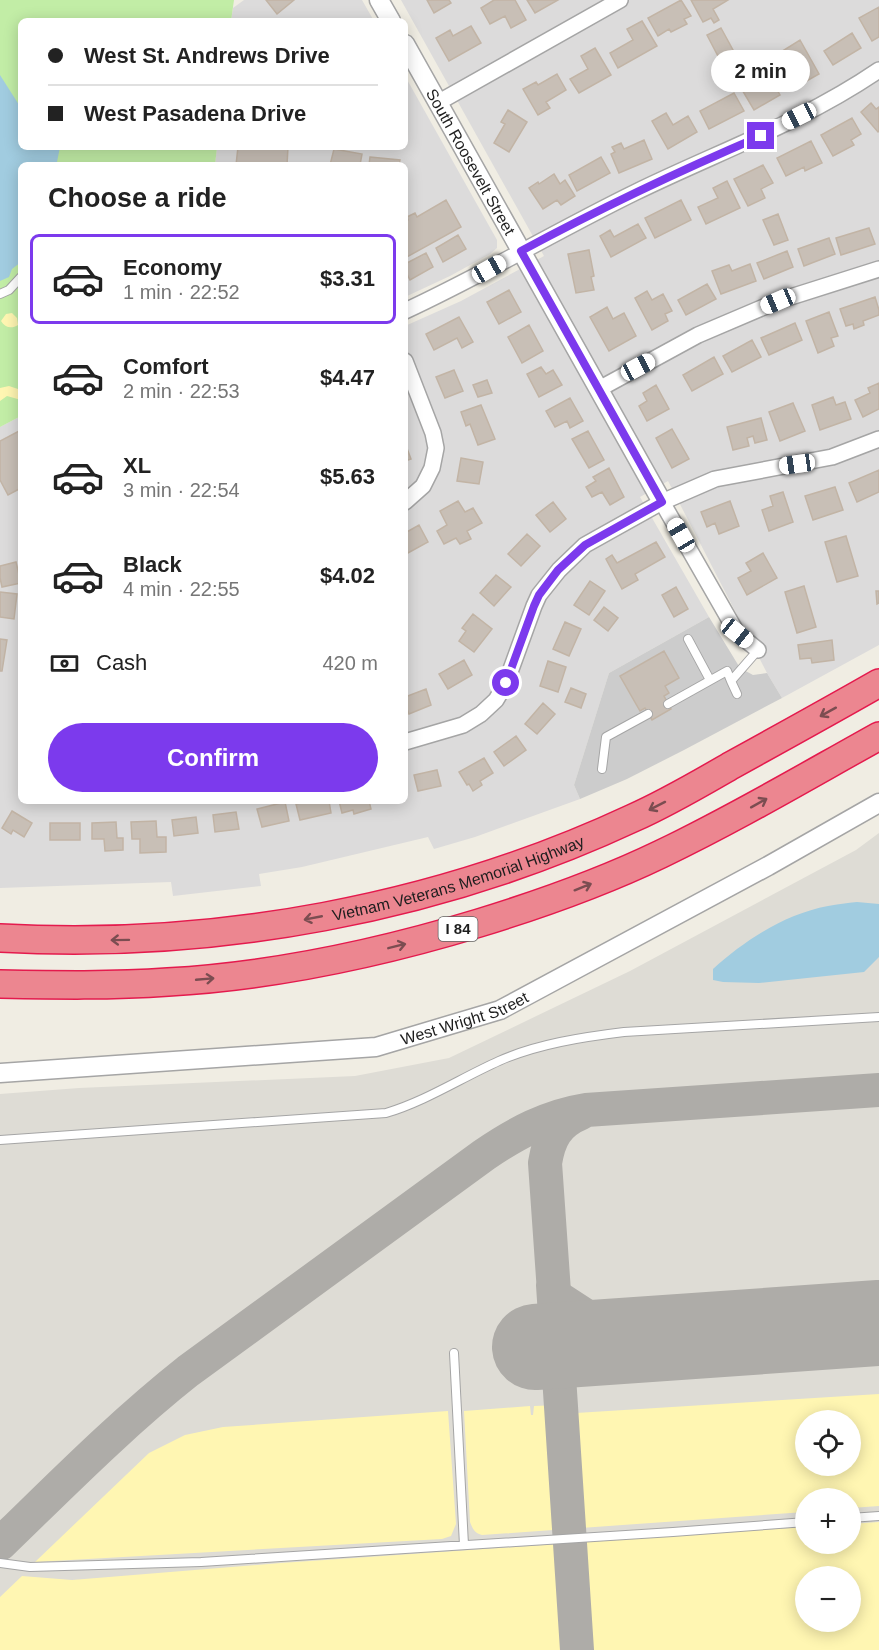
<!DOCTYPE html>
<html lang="en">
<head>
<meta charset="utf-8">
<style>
  body { margin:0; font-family:Helvetica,sans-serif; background:#f2f2f2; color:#222; height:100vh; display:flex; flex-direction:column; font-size:22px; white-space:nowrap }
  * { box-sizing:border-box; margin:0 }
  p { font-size:20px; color:#767676 }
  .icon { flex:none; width:33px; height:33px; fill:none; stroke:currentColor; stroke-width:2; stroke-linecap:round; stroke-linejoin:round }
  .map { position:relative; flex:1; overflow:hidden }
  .drawer { position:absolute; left:18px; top:162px; width:390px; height:642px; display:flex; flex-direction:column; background:#fff; border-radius:9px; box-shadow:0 3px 15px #0003 }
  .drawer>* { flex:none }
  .top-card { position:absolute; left:18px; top:18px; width:390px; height:132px; border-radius:9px; box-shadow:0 3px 15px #0003; display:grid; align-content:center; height:132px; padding:0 30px; background:#fff }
  .tools { position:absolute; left:795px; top:1410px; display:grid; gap:12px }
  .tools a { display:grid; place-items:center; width:66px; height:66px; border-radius:50%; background:#fff; box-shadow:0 3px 15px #0003; font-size:30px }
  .end { position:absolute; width:27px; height:27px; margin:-14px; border:8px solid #7c3aed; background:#fff; box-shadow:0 0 0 3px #fff }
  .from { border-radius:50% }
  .bubble { position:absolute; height:42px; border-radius:21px; background:#fff; box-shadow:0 3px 15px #0003; font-size:20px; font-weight:700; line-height:42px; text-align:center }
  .car { position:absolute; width:18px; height:36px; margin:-18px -9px; border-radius:8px; box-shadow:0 0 4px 2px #0007; background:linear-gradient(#fff 24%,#345 0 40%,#fff 0 76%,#345 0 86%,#fff 0) }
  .top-card b { display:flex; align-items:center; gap:21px; height:57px; font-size:22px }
  .top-card b+b { border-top:2px solid #e0e0e0 }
  .top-card i { width:15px; height:15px; background:#222 }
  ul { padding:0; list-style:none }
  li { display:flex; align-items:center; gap:18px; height:90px; margin:0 12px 9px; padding:0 18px; border:3px solid transparent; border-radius:9px }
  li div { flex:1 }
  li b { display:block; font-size:22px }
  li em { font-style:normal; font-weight:700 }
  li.selected { border-color:#7c3aed }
  li>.icon { width:54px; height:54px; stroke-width:1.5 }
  h2 { padding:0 30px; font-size:27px; line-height:72px }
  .pay { display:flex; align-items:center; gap:15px; height:66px; padding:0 30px; font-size:22px }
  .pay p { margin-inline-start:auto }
  .cta { display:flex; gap:12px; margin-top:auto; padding:12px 30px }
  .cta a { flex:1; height:69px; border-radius:36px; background:#7c3aed; color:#fff; font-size:24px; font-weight:700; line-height:69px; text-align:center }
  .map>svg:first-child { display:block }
  .residential { fill:#dcdbdb }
  .religious { fill:#ccc }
  .airport { fill:#dedcd5; fill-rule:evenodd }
  .grass { fill:#c2eda6 }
  .sand { fill:#fff6b2; fill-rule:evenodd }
  .water { fill:#a1cce0 }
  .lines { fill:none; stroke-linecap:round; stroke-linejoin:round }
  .taxiway { stroke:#aeaca8; stroke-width:34 }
  .runway { stroke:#aeaca8; stroke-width:86 }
  .building { fill:#c8bfb6; stroke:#c2b4a5; stroke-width:1.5 }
  .service-casing { stroke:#a5a5a5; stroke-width:10 }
  .minor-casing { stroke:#a5a5a5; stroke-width:18 }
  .tertiary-casing { stroke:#a5a5a5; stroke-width:21 }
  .motorway-casing { stroke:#e41a4d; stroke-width:30 }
  .service { stroke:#fff; stroke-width:8 }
  .minor { stroke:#fff; stroke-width:15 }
  .tertiary { stroke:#fff; stroke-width:18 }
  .motorway { stroke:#ec8690; stroke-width:27 }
  .oneway { stroke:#7b4d51 }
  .route { stroke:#7c3aed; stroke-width:8 }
  .labels { text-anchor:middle; stroke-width:4.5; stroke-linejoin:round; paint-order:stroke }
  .shield { fill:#fff; stroke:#626262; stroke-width:1.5 }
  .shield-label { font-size:15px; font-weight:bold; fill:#1e1e1e }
  .street-label { font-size:16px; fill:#1e1e1e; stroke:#fff }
</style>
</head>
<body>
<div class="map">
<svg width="879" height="1650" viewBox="0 0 879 1650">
  <rect width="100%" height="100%" fill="#f0ede3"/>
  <path class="residential" d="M244,0H362L374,21H231L233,8Z
    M401,0H879V645L782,698L767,673L668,481L640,497L709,617L609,673L574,785L580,799L475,837L434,849L428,837L302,867L259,874L261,886L173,896L171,882L0,888V427L21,416V801H405V326L461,301L544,256Z
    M405,76L497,240V248L490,254L450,276L405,297V165H215L217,147H405Z"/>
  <path class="religious" d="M709,617L740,668L753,675L767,673L782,698L684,750L627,779L580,799L574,785L609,673Z"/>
  <path class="airport" d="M879,833V1650H0V1094L79,1088L355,1076L449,1058L630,971L856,850ZM806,1420H850V1466H806ZM806,1498H850V1544H806ZM806,1576H850V1622H806Z"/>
  <path class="grass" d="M0,0H234L231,21H21V147H217L215,165H21V416L0,427Z"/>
  <path class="sand" d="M12,313L17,318L18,325C12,329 5,328 1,321L6,314Z
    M9,386L21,390V400L7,396L0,401V388Z
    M879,1394V1506L851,1508L850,1498H806L805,1512L482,1535C475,1533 473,1530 470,1522L464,1411L530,1406L531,1415H533L534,1406L559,1405L560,1414ZM806,1420H850V1466H806Z
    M448,1411L456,1524L451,1536L442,1539L35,1562L149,1453L185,1435L223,1427Z
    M879,1522V1650H0V1597L22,1576L72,1580L281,1563L805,1527L806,1544H850L851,1524ZM850,1576V1622H806V1576Z"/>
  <path class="water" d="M0,75L21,108V147H60L57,162L51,165H21V262L12,269L9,277L0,281Z
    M857,902L879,904V957L864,972L759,983L723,982L713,980V969C745,940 785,914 828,906C838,904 847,903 857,902Z"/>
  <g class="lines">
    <path class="taxiway" d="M581,1113C557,1123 549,1138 545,1163L554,1292L560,1299L623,1340
      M553,1285L577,1650
      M0,1544C61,1485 121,1424 188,1371L484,1155C516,1133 548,1116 586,1110L879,1090"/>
    <path class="runway" d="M535,1347L879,1323"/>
  </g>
  <path class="building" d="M266,0H294L277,14Z
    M427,0H449L451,3L434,13Z
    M494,0H515L526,20L511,28L505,16L490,24L481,8Z
    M527,0H558L535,13Z
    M681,0L691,16L684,19L687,24L671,32L669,29L658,36L648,18Z
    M691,0H728L713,9L719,20L714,23L711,18L703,22Z
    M879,7V37L872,41L859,18Z
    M642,21L657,46L618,68L610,53L633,40L627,29Z
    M471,26L481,43L449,61L436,38L450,30L453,36Z
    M721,28L733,50L719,58L707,35Z
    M852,33L861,48L833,65L824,51Z
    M800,40L819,74L805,82L797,68L787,74L776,55Z
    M595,48L611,75L579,93L570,79L588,69L581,56Z
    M557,74L566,90L546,102L550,108L538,115L523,89L536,82L538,85Z
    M768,74L780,95L754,110L741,88Z
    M734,93L744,111L709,129L700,111Z
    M871,103L876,109L879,107V131L878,132L861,112Z
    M508,110L527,122L509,152L494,143L505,124L501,122Z
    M666,113L673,125L688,116L697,132L668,149L652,121Z
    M852,118L861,134L851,140L854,145L833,156L821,135Z
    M644,140L652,159L619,173L611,154L615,152L612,147L621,143L624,149Z
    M811,141L822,163L805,171L804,167L786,176L777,158Z
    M238,147H288L287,165H236Z
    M334,149L362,154L360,165H330Z
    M370,157L400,160L399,165H369Z
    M601,157L610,173L577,191L569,175Z
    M763,165L773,183L761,189L765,198L748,206L734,179Z
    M554,174L560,184L565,180L575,196L561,205L557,200L543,209L529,188L538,182L539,184Z
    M727,181L740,208L706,224L698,207L718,198L713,188Z
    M446,200L461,227L405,258V222L408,220L407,217L415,213L417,217Z
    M681,200L691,220L655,238L645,218Z
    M778,214L788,240L774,245L763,220Z
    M638,224L646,238L611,257L600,236L610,230L614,237Z
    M869,228L875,244L841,255L836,238Z
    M458,235L466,249L443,262L436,248Z
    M829,238L835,254L804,266L798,249Z
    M589,250L594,276L591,277L594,290L576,293L568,254Z
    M787,251L793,267L764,279L757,263Z
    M426,253L433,267L410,280L405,270V264Z
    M750,264L756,281L721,294L712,271L729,265L732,271Z
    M707,284L716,299L686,315L678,300Z
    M509,290L521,312L499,324L487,302Z
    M647,291L652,300L663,294L672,311L665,314L668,321L652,330L635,298Z
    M875,297L879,310V315L863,321L864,325L854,329L853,324L846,326L840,309Z
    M607,307L613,319L624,313L636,336L609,351L590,317Z
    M829,312L838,336L831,338L834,346L818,353L806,321Z
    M459,317L473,342L462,348L457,338L434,350L426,334Z
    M795,323L802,340L769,355L761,338Z
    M529,325L543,351L522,363L508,337Z
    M752,340L761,357L732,372L723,356Z
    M714,357L723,374L692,391L683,375Z
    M541,367L546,374L553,370L562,385L539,397L527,374Z
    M454,370L463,391L445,398L436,377Z
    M487,380L492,393L478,397L473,385Z
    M879,383V409L863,417L855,400L870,393L868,388Z
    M656,385L669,409L647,421L639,406L647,401L643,393Z
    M833,397L836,405L845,402L851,419L820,430L812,405Z
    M570,398L583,421L570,428L567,421L555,427L546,411Z
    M793,403L805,431L780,441L769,412Z
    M481,405L495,439L478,445L470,424L466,426L461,412Z
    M761,418L767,440L755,443L753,436L747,438L749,446L733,450L727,427Z
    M672,429L689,459L672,468L656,438Z
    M21,430V488L8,495L0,480V441Z
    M588,431L604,460L589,468L572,439Z
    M405,443L411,459L405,461Z
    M461,458L483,462L479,484L457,481Z
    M609,468L624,497L610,505L602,492L592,497L586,487L596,481L593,477Z
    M879,470V492L857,502L849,483Z
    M835,487L843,510L813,520L805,496Z
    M783,492L793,522L769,531L762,510L773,506L770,496Z
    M458,501L465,512L473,508L482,523L467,531L471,539L460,544L456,538L444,544L437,531L447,525L440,511Z
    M730,501L739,526L719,534L715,523L707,527L701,512Z
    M553,502L566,519L550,532L536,515Z
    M419,525L428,542L408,553L405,548V533Z
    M527,534L540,546L521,566L508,554Z
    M846,536L858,576L837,582L825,542Z
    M656,542L665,557L635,574L638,580L622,589L606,559L612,555L617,563Z
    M763,553L777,578L747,595L738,578L751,571L746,563Z
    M16,562L21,583L2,587L0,578V566Z
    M496,575L511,587L494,606L480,593Z
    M590,581L605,591L589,615L574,605Z
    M804,586L816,627L797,633L785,592Z
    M676,587L688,609L674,617L662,595Z
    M876,591H879V603L877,604Z
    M0,592L17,594L14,619L0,617Z
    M604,607L618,618L608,631L594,620Z
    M473,614L492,629L474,652L459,641L466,631L462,628Z
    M565,622L581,629L569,656L553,649Z
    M0,639L7,640L2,671H0Z
    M832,640L834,660L812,663L811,658L800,659L798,645Z
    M664,651L679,678L665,686L669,693L664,696L671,709L652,720L645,708L640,711L620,676Z
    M464,660L472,675L448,689L439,674Z
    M548,661L566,667L558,692L540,686Z
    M571,688L586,694L581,708L565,702Z
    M426,689L431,705L409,714L405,704V697Z
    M543,703L555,714L537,734L525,724Z
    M516,736L526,750L504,766L494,752Z
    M484,758L493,773L480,781L482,785L473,791L469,784L467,785L459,772Z
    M437,770L441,786L418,791L414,775Z
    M311,801H329L331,813L300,820L296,804Z
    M339,801H369L371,809L354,814L353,810L342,813Z
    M285,802L289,821L262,827L257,809Z
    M12,811L32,823L24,837L13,830L11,834L2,828Z
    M236,812L239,829L215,832L213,815Z
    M196,817L198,833L174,836L172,820Z
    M156,821L157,837H166V852L140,853V839H132L131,822Z
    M116,822L117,838H123V850L105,851L104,839H92V823Z
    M50,823H80V840H50Z"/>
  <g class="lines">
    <g class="service-casing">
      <path id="service" d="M0,294L9,290L21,277
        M688,639L710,680
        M731,681L737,694
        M668,704L727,671L731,681L758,650
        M602,769L606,737L648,714
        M0,1140L386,1113C426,1101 461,1078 499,1061C537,1044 583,1037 624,1032L879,1017
        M454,1353L464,1545
        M850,1518L879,1516
        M0,1563L30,1567L201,1562L673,1532L806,1522"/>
    </g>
    <g class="minor-casing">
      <path id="minor" d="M439,102L620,0
        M405,311C483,275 558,230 636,192C718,152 803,122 879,70
        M405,361L433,433L436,448L432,468L423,486L405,502
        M599,389L698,335L778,301L879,269
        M662,502L737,633L758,650
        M405,742L463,725L481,714L496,700L506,683L534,606L539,595L559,570L585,545L662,502L715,479L832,457L879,439"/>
    </g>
    <g class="tertiary-casing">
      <g id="tertiary">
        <path d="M379,0L391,21"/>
        <path id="s1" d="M405,44L662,502"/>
        <path id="s2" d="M0,1073L376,1047L500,1010L768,866L879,803"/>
      </g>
    </g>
    <g class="motorway-casing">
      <g id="motorway">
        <path id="s3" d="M0,938C215,950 438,909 633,818C667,803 699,784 732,765C781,738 830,711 879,683"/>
        <path d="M0,984C56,985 112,986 168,982C273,976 377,954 479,923C541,904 603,882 661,854C736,818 807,776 879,736"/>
      </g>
    </g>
    <use href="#service" class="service"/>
    <use href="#minor" class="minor"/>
    <use href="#tertiary" class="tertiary"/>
    <use href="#motorway" class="motorway"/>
  </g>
  <defs><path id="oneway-shaft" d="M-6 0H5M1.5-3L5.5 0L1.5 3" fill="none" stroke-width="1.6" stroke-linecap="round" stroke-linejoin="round" transform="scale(1.5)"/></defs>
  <g class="oneway">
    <use href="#oneway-shaft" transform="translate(828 712) rotate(151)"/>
    <use href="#oneway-shaft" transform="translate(759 803) rotate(-29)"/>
    <use href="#oneway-shaft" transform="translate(657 806) rotate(153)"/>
    <use href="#oneway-shaft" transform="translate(583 887) rotate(-22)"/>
    <use href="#oneway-shaft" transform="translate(313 918) rotate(169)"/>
    <use href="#oneway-shaft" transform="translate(120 940) rotate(179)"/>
    <use href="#oneway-shaft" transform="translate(397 946) rotate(-14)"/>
    <use href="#oneway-shaft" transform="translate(205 979) rotate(-5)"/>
  </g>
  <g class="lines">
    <path class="route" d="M506,683L534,606L539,595L558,570L585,545L662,502L521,251C599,209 679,171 761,136"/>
  </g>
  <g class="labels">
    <rect class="shield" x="438.5" y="917" width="39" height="24" rx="4.5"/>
    <g class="shield-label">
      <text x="458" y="934">I 84</text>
    </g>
    <g class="street-label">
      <text dy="6" stroke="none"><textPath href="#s1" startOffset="135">South Roosevelt Street</textPath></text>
      <text dy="6" stroke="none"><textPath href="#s3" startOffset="465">Vietnam Veterans Memorial Highway</textPath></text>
      <text dy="6" stroke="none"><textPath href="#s2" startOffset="470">West Wright Street</textPath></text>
    </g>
  </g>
</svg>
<div class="tools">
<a><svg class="icon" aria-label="locate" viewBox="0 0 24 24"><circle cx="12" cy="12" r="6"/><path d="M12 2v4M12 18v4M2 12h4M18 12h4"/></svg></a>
<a>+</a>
<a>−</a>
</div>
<i class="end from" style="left:506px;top:683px"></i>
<i class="end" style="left:761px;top:136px"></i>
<div class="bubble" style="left:711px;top:50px;width:99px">2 min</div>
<i class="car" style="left:799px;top:116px;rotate:243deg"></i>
<i class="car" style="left:489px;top:269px;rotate:61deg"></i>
<i class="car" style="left:778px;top:301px;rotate:247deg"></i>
<i class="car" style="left:638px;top:367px;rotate:62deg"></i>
<i class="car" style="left:797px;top:464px;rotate:262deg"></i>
<i class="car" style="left:681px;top:535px;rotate:330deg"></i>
<i class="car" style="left:737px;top:633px;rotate:129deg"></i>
<div class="top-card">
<b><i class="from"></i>West St. Andrews Drive</b>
<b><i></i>West Pasadena Drive</b>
</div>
<section class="drawer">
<h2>Choose a ride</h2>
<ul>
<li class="selected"><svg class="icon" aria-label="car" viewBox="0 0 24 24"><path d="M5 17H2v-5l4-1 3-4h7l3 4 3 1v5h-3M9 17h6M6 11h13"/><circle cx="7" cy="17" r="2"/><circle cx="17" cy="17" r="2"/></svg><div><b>Economy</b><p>1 min · 22:52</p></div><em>$3.31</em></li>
<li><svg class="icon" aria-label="car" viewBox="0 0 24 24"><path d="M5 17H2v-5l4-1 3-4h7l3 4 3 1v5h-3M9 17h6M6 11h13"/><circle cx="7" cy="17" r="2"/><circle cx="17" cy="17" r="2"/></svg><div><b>Comfort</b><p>2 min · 22:53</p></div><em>$4.47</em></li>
<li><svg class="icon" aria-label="car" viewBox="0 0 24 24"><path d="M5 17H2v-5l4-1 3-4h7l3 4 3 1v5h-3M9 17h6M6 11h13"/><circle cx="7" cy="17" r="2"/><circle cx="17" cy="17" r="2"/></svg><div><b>XL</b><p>3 min · 22:54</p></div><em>$5.63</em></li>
<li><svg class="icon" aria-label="car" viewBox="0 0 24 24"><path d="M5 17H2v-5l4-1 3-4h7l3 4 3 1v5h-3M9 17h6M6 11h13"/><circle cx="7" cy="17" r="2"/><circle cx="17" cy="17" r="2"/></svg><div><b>Black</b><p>4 min · 22:55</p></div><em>$4.02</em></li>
</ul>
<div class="pay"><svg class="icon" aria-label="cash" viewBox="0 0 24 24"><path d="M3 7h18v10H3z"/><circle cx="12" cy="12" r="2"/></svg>Cash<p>420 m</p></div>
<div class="cta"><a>Confirm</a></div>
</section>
</div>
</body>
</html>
